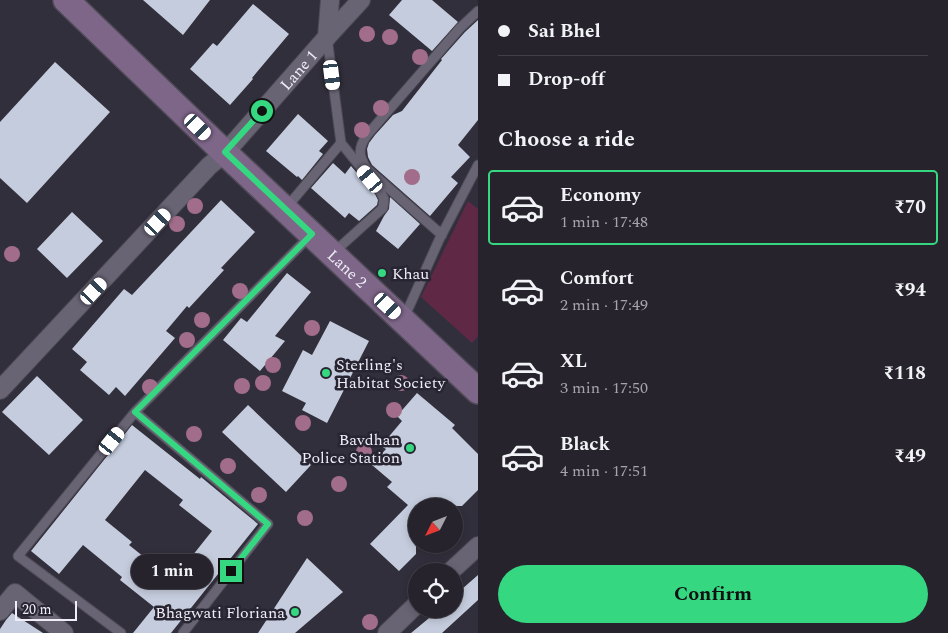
<!DOCTYPE html>
<html lang="en">
<head>
<meta charset="utf-8">
<style>
  body { margin:0; font-family:Spectral,serif; background:#322f39; color:#f1f3f6; height:100vh; display:flex; flex-direction:column; font-size:19px; white-space:nowrap }
  * { box-sizing:border-box; margin:0 }
  p { font-size:16px; color:#a4a4aa }
  .icon { flex:none; width:28px; height:28px; fill:none; stroke:currentColor; stroke-width:2; stroke-linecap:round; stroke-linejoin:round }
  .map { position:relative; flex:1; overflow:hidden }
  .side { display:flex; flex-direction:column; background:#26232d; width:470px }
  .side>* { flex:none }
  .guide { display:grid; align-content:center; height:110px; padding:0 20px; background:#26232d }
  .needle { width:32px; rotate:228deg }
  .fabs { position:absolute; left:408px; top:498px; display:grid; gap:10px }
  .fabs a { display:grid; place-items:center; width:55px; height:55px; border-radius:50%; background:#26232d; box-shadow:0 2px 8px #0003,0 0 0 1px #424049; font-size:25px }
  .scale { position:absolute; left:15px; bottom:12px; width:62px; box-sizing:border-box; padding-left:5px; border:2px solid #efedf7; border-top:0; font-size:14px; line-height:18px; white-space:nowrap; color:#efedf7; -webkit-text-stroke:4px #282532; paint-order:stroke }
  .end { position:absolute; width:22px; height:22px; margin:-11px; border:6px solid #35d881; background:#111; box-shadow:0 0 0 2px #111 }
  .from { border-radius:50% }
  .bubble { position:absolute; height:35px; border-radius:18px; background:#26232d; box-shadow:0 2px 8px #0003,0 0 0 1px #424049; font-size:16px; font-weight:700; line-height:35px; text-align:center }
  .car { position:absolute; width:15px; height:30px; margin:-15px -8px; border-radius:6px; box-shadow:0 0 4px 1px #0007; background:linear-gradient(#fff 24%,#345 0 40%,#fff 0 76%,#345 0 86%,#fff 0) }
  .guide b { display:flex; align-items:center; gap:18px; height:48px; font-size:19px }
  .guide b+b { border-top:1px solid #424049 }
  .guide i { width:12px; height:12px; background:#f1f3f6 }
  ul { padding:0; list-style:none }
  li { display:flex; align-items:center; gap:15px; height:75px; margin:0 10px 8px; padding:0 10px; border:2px solid transparent; border-radius:5px }
  li div { flex:1 }
  li b { display:block; font-size:19px }
  li em { font-style:normal; font-weight:700 }
  li.on { border-color:#35d881 }
  li>.icon { width:45px; height:45px; stroke-width:1.5 }
  h2 { padding:0 20px; font-size:22px; line-height:60px }
  .cta { display:flex; gap:10px; margin-top:auto; padding:10px 20px }
  .cta a { flex:1; height:58px; border-radius:30px; background:#35d881; color:#111; font-size:20px; font-weight:700; line-height:58px; text-align:center }
  main { display:flex; flex:1; min-height:0 }
  .map>svg:first-child { display:block }
  .green { fill:#5f2844 }
  .building { fill:#c5ccdd; fill-rule:evenodd }
  .lines { fill:none; stroke-linecap:round; stroke-linejoin:round }
  .lane-casing { stroke:#4d4a56; stroke-width:11 }
  .street-casing { stroke:#4d4a56; stroke-width:20 }
  .secondary-casing { stroke:#4d4a56; stroke-width:28 }
  .lane { stroke:#686474; stroke-width:9 }
  .street { stroke:#686474; stroke-width:18 }
  .secondary { stroke:#7e6689; stroke-width:25 }
  .tree { fill:#a16d8a }
  .route { stroke:#35d881; stroke-width:6 }
  .poi-dot { fill:#35d881; stroke:#282532; stroke-width:2 }
  .labels { text-anchor:middle; stroke-width:5; stroke-linejoin:round; paint-order:stroke }
  .street-label { font-size:16px; fill:#efedf7; stroke:#282532 }
  .poi-label { font-size:16px; fill:#efedf7; stroke:#282532; text-anchor:start }
</style>
</head>
<body>
<main>
<div class="map">
<svg width="478" height="633" viewBox="0 0 478 633">
  <rect width="100%" height="100%" fill="#322f3c"/>
  <path class="green" d="M468,201L478,209V336L472,343L421,297Z"/>
  <path class="building" d="M143,0H210L183,35Z
    M402,0H432L458,22L432,51L389,15Z
    M253,4L289,34L252,78L253,79L230,105L190,69L213,43L217,46Z
    M478,20V120L458,145L470,157L451,177L458,183L430,216L372,165L368,157L367,149L369,143L375,135L393,115L402,111L442,60L441,59L465,32Z
    M55,62L110,112L27,203L0,178V122Z
    M298,114L328,141L319,151L323,154L302,180L298,176L297,177L266,151Z
    M333,163L345,174L351,166L375,194L378,200L377,205L359,221L349,213L345,218L311,188Z
    M390,197L420,224L398,249L376,231L384,216L389,209Z
    M221,200L255,232L221,268L224,270L189,308L187,306L166,331L175,338L125,396L116,387L109,395L80,370L87,362L72,349L124,289L132,295Z
    M72,212L103,241L67,278L37,249Z
    M287,273L311,292L275,336L285,341L260,371L223,340L241,318L247,322Z
    M330,321L369,341L327,423L302,410L306,403L282,391L303,350L312,355Z
    M37,376L83,420L49,455L2,412Z
    M417,393L455,425L452,428L478,454V490L462,506H416V554L399,571L370,544L408,505L387,487L392,482L372,465L386,449L381,446L402,421L397,416Z
    M248,405L311,465L286,492L222,432Z
    M132,425L200,479L201,477L258,524L171,633H133L154,607L120,580L122,577L83,545L59,574L31,551ZM145,470L183,500L179,505L212,531L173,580L129,545L132,542L105,520Z
    M307,558L343,592L295,633H258Z
    M478,575V600L442,633H411L440,609H454V596Z
    M12,613L43,633H0V629L6,620Z"/>
  <g class="lines">
    <g class="lane-casing">
      <path id="lane" d="M327,37L341,143L380,191L384,199L383,208L333,253
        M286,208L341,143
        M442,235L367,169C358,155 358,148 367,135L460,28L478,11
        M403,317L409,307L439,240L478,165
        M135,412L268,524L183,633
        M121,633L18,556L135,412L310,236"/>
    </g>
    <g class="street-casing">
      <g id="street">
        <path d="M327,37L361,0"/>
        <path id="s1" d="M0,390L209,166L225,153L327,37L330,0"/>
        <path d="M451,571L478,546"/>
        <path d="M0,611L15,593L64,633"/>
        <path d="M387,633L416,605"/>
      </g>
    </g>
    <g class="secondary-casing">
      <g id="secondary">
        <path id="s2" d="M66,0L225,153L478,391"/>
      </g>
    </g>
    <use href="#lane" class="lane"/>
    <use href="#street" class="street"/>
    <use href="#secondary" class="secondary"/>
  </g>
  <g class="tree">
    <circle cx="367" cy="34" r="8"/>
    <circle cx="390" cy="37" r="8"/>
    <circle cx="420" cy="57" r="8"/>
    <circle cx="381" cy="108" r="8"/>
    <circle cx="362" cy="130" r="8"/>
    <circle cx="412" cy="177" r="8"/>
    <circle cx="195" cy="206" r="8"/>
    <circle cx="177" cy="224" r="8"/>
    <circle cx="12" cy="254" r="8"/>
    <circle cx="240" cy="291" r="8"/>
    <circle cx="202" cy="320" r="8"/>
    <circle cx="312" cy="328" r="8"/>
    <circle cx="187" cy="340" r="8"/>
    <circle cx="273" cy="365" r="8"/>
    <circle cx="263" cy="383" r="8"/>
    <circle cx="401" cy="383" r="8"/>
    <circle cx="242" cy="386" r="8"/>
    <circle cx="150" cy="387" r="8"/>
    <circle cx="394" cy="410" r="8"/>
    <circle cx="303" cy="423" r="8"/>
    <circle cx="194" cy="434" r="8"/>
    <circle cx="364" cy="452" r="8"/>
    <circle cx="228" cy="466" r="8"/>
    <circle cx="339" cy="484" r="8"/>
    <circle cx="259" cy="495" r="8"/>
    <circle cx="305" cy="518" r="8"/>
    <circle cx="370" cy="622" r="8"/>
  </g>
  <g class="lines">
    <path class="route" d="M231,571L268,524L135,412L312,234L225,152L262,111"/>
  </g>
  <g class="poi-dot">
    <circle cx="382" cy="273" r="5"/>
    <circle cx="326" cy="373" r="5"/>
    <circle cx="410" cy="448" r="5"/>
    <circle cx="295" cy="612" r="5"/>
  </g>
  <g class="labels">
    <g class="street-label">
      <text dy="6" stroke="none"><textPath href="#s1" startOffset="438">Lane 1</textPath></text>
      <text dy="6" stroke="none"><textPath href="#s2" startOffset="389">Lane 2</textPath></text>
    </g>
    <g class="poi-label">
      <text x="392" y="279">Khau</text>
      <text x="336" y="370">Sterling's<tspan x="336" dy="18">Habitat Society</tspan></text>
      <text x="400" y="445" text-anchor="end">Bavdhan<tspan x="400" dy="18">Police Station</tspan></text>
      <text x="285" y="618" text-anchor="end">Bhagwati Floriana</text>
    </g>
  </g>
</svg>
<div class="fabs">
<a><svg class="needle" viewBox="-14 -14 28 28"><path d="M0-13l5 13h-10z" fill="#e53935"/><path d="M0 13l5-13h-10z" fill="#a4a4aa"/></svg></a>
<a><svg class="icon" aria-label="locate" viewBox="0 0 24 24"><circle cx="12" cy="12" r="6"/><path d="M12 2v4M12 18v4M2 12h4M18 12h4"/></svg></a>
</div>
<div class="scale">20 m</div>
<i class="end from" style="left:262px;top:111px"></i>
<i class="end" style="left:231px;top:571px"></i>
<div class="bubble" style="left:131px;top:554px;width:82px">1 min</div>
<i class="car" style="left:332px;top:75px;rotate:173deg"></i>
<i class="car" style="left:198px;top:127px;rotate:134deg"></i>
<i class="car" style="left:370px;top:179px;rotate:320deg"></i>
<i class="car" style="left:158px;top:222px;rotate:43deg"></i>
<i class="car" style="left:94px;top:291px;rotate:43deg"></i>
<i class="car" style="left:388px;top:306px;rotate:133deg"></i>
<i class="car" style="left:112px;top:441px;rotate:39deg"></i>
</div>
<section class="side">
<div class="guide">
<b><i class="from"></i>Sai Bhel</b>
<b><i></i>Drop-off</b>
</div>
<h2>Choose a ride</h2>
<ul>
<li class="on"><svg class="icon" aria-label="car" viewBox="0 0 24 24"><path d="M5 17H2v-5l4-1 3-4h7l3 4 3 1v5h-3M9 17h6M6 11h13"/><circle cx="7" cy="17" r="2"/><circle cx="17" cy="17" r="2"/></svg><div><b>Economy</b><p>1 min · 17:48</p></div><em>₹70</em></li>
<li><svg class="icon" aria-label="car" viewBox="0 0 24 24"><path d="M5 17H2v-5l4-1 3-4h7l3 4 3 1v5h-3M9 17h6M6 11h13"/><circle cx="7" cy="17" r="2"/><circle cx="17" cy="17" r="2"/></svg><div><b>Comfort</b><p>2 min · 17:49</p></div><em>₹94</em></li>
<li><svg class="icon" aria-label="car" viewBox="0 0 24 24"><path d="M5 17H2v-5l4-1 3-4h7l3 4 3 1v5h-3M9 17h6M6 11h13"/><circle cx="7" cy="17" r="2"/><circle cx="17" cy="17" r="2"/></svg><div><b>XL</b><p>3 min · 17:50</p></div><em>₹118</em></li>
<li><svg class="icon" aria-label="car" viewBox="0 0 24 24"><path d="M5 17H2v-5l4-1 3-4h7l3 4 3 1v5h-3M9 17h6M6 11h13"/><circle cx="7" cy="17" r="2"/><circle cx="17" cy="17" r="2"/></svg><div><b>Black</b><p>4 min · 17:51</p></div><em>₹49</em></li>
</ul>
<div class="cta"><a>Confirm</a></div>
</section>
</main>
</body>
</html>
